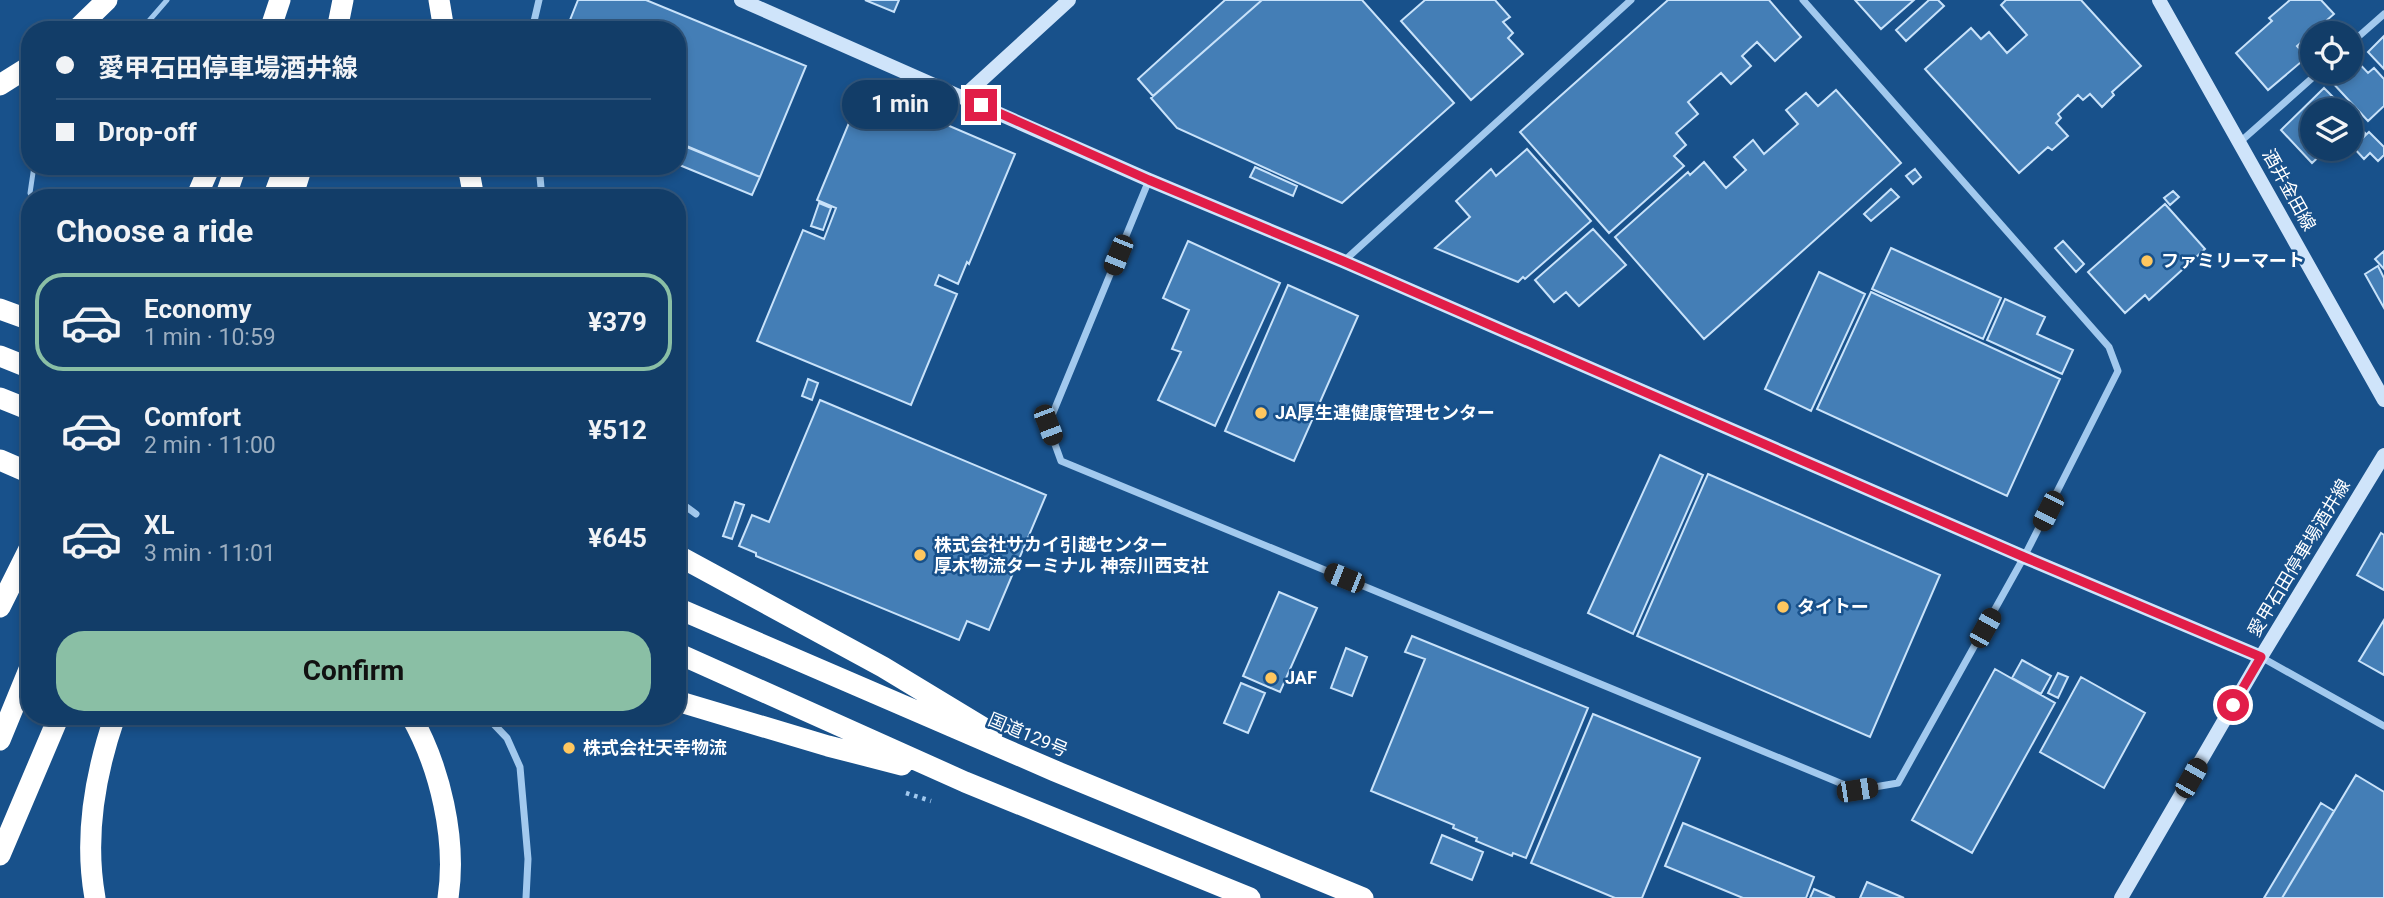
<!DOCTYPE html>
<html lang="en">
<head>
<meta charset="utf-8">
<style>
  body { margin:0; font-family:Roboto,"Noto Sans JP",sans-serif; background:#1b446e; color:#f1f3f6; height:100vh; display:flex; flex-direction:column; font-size:26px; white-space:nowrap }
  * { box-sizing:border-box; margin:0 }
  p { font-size:23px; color:#9caec0 }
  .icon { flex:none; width:38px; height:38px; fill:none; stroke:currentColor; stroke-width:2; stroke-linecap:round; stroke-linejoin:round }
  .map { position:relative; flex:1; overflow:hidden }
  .side { position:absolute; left:21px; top:189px; width:665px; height:536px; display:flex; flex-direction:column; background:#123d68; border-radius:28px; box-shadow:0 4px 10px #0003,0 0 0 2px #31567c }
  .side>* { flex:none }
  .banner { position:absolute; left:21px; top:21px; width:665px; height:154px; border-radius:28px; box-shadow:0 4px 10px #0003,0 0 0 2px #31567c; display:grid; align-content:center; height:154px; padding:0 35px; background:#123d68 }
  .tools { position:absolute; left:2300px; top:21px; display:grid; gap:14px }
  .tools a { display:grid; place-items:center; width:63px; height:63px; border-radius:50%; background:#123d68; box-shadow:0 4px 10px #0003,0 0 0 2px #31567c; font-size:35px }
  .end { position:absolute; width:32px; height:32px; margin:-16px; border:9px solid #e11d48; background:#fff; box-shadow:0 0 0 4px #fff }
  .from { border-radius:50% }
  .bubble { position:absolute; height:49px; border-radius:24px; background:#123d68; box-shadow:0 4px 10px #0003,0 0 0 2px #31567c; font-size:23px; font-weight:700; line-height:49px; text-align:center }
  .car { position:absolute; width:21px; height:42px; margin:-21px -10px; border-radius:9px; box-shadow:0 0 5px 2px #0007; background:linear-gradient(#222 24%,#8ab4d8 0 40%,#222 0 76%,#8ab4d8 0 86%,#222 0) }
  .banner b { display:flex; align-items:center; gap:24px; height:66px; font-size:26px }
  .banner b+b { border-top:2px solid #31567c }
  .banner i { width:18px; height:18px; background:#f1f3f6 }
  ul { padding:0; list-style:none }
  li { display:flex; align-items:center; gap:21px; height:98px; margin:0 14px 10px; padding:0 21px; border:4px solid transparent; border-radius:28px }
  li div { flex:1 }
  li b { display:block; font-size:26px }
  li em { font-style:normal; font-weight:700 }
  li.on { border-color:#8abfa5 }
  li>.icon { width:63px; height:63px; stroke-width:1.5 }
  h2 { padding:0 35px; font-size:32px; line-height:84px }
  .button { display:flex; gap:14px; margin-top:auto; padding:14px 35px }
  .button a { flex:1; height:80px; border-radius:28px; background:#8abfa5; color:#111; font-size:28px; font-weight:700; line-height:80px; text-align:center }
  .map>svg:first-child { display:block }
  .building { fill:#447eb6; stroke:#c8e2fa; stroke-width:2 }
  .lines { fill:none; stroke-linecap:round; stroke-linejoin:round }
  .path { stroke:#a2c9ee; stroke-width:4.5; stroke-dasharray:3.5 5; stroke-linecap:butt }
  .lane { stroke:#a2c9ee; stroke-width:5 }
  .street { stroke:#a2c9ee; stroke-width:7 }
  .secondary { stroke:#cfe4fa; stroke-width:14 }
  .highway { stroke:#fff; stroke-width:21 }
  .route { stroke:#e11d48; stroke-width:9 }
  .poi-dot { fill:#ffc75f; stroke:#18518b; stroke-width:2.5 }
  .labels { text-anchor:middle; stroke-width:5; stroke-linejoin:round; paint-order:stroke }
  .street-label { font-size:18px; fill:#fff; stroke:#18518b }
  .poi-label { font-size:18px; font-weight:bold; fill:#fff; stroke:#18518b; text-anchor:start }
</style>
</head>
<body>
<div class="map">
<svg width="2384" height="898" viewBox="0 0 2384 898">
  <rect width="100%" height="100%" fill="#18518b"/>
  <path class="building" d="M578,0H646L806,66L760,177L677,142V30H566Z
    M865,0H899L894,12Z
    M1225,0H1262L1153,96L1138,79Z
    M1262,0H1362L1454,103L1342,203L1177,128L1151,98Z
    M1425,0H1495L1510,17L1503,22L1513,33L1508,38L1523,54L1471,100L1401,21Z
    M1668,0H1769L1801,37L1775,61L1757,42L1742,56L1751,66L1731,84L1721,73L1688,102L1698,114L1676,133L1686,145L1674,156L1684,166L1609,233L1520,132Z
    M1855,0H1914L1881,29Z
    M1929,0H1938L1944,6L1906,41L1896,30Z
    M2006,0H2081L2141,66L2112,92L2114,95L2102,107L2090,94L2083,100L2078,95L2058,114L2061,118L2056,123L2068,136L2052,150L2048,147L2019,173L1925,69L1971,28L1981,39L1989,32L2007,53L2027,35L2001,5Z
    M2290,0H2321L2334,14L2297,46L2307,57L2268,90L2236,53L2272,21L2269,18Z
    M2310,36L2312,38L2311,58L2300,45Z
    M2384,36V69L2368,52Z
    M2355,59L2368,73L2374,68L2384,79V106L2368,121L2331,81L2342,72H2350V64Z
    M2324,88L2346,110H2312V149H2327L2312,163L2281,130Z
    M863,89L1015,154L969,264L967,262L958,284L939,275L935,285L957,294L911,405L757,341L803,230L824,239L836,208L817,200Z
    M1836,90L1901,163L1704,339L1615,237L1688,172L1690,175L1704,162L1726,188L1746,170L1734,157L1753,140L1764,154L1798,124L1786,110L1806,93L1818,106Z
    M2354,121L2365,133L2355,143L2350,137V125Z
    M2369,132L2384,147V155L2378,161L2370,153L2364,159L2353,147Z
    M677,143L760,177L752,195L677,164Z
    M1527,149L1591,221L1525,279L1523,277L1518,282L1435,248L1470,217L1456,201L1491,169L1496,176Z
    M1255,167L1297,186L1293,196L1250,177Z
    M1915,169L1921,177L1913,184L1906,176Z
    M1891,189L1899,197L1871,221L1864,214Z
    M2173,191L2179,197L2170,205L2164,198Z
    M819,203L831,208L823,230L811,226Z
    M2165,204L2205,249L2149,300L2145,295L2125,313L2088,272Z
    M1593,229L1626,265L1579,306L1566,292L1554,302L1535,280Z
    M1188,241L1280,283L1215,426L1158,400L1181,352L1172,349L1189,310L1163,298Z
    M2063,241L2084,264L2076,272L2055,248Z
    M1891,248L2001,298L1983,339L1872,289Z
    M2384,251V269L2375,259Z
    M2378,266L2384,278V308L2365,274Z
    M1819,272L1865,294L1811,411L1765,389Z
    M1288,285L1358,316L1294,461L1225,431Z
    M1871,292L2060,379L2007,496L1817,409Z
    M2005,299L2045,317L2037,334L2073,350L2062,374L1987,340Z
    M808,379L818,383L812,400L802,396Z
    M820,400L1046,495L989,630L967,621L959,640L756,556V553L739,546L752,515L769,522Z
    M1660,455L1703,475L1633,634L1588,613Z
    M1708,474L1940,575L1870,737L1637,636Z
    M735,502L744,505L732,539L723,536Z
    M2381,533L2384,535V590L2357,575Z
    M1279,592L1317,608L1280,692L1243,676Z
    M2384,620V675L2359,661Z
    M1412,636L1588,708L1526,858L1513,853L1512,856L1476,841L1477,838L1453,828L1454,825L1371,791L1425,659L1405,652Z
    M1346,648L1367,657L1352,696L1331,688Z
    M2022,660L2051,676L2041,694L2012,678Z
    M1995,669L2055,703L1972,853L1912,820Z
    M2058,673L2068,677L2058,698L2048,693Z
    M2081,677L2145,713L2104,788L2040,752Z
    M1241,683L1265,693L1248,733L1224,723Z
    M1593,714L1700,758L1642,898H1615L1531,863Z
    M2356,775L2384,792V898H2282Z
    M2321,803L2334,811L2282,898H2264Z
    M1683,823L1814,877L1806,898H1743L1665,866Z
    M1442,835L1483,852L1472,880L1431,863Z
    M1867,882L1904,898H1860Z
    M1814,889L1835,898H1810Z"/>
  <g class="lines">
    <path class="path" d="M906,793L931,801"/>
    <path class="lane" d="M141,30L167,0
      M32,198L30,193L34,166"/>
    <path class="street" d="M532,30L539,0
      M2350,44L2384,14
      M2240,142L2319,72
      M539,166L542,198
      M1149,180L1048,425L1061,461L1857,790L1898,783L2024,557L2118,371L2109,347L1803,0
      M1344,261L1631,0
      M677,500L696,514
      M2261,657L2384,726
      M486,716L507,738L520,767L528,859L526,898"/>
    <path class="secondary" d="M741,0L1149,180L1343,261L2024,557L2261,657
      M2159,0L2384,400
      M963,97L1069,0
      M2121,898L2261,657L2384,455"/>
    <path class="highway" d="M439,0L444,30
      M76,30L107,0
      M270,30L280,0
      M337,30L343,0
      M0,85L30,66
      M468,166L474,198
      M196,198L210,166
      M225,198L236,166
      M273,198L285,166
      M292,198L302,166
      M0,309L30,320
      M0,356L30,368
      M0,398L30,410
      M0,460L30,473
      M677,555L883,667L992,733
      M0,607L30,547
      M677,608L1055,771L1363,898
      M677,653L965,782L1250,898
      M677,701L828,746L902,765
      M411,716C440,767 457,839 448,898
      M0,740L30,667
      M0,855L59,716
      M95,898C84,837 95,774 115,716"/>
  </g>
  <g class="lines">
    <path class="route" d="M981,105L1149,180L1343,261L2024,557L2261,657L2233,705"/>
  </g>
  <g class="poi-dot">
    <circle cx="2147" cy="261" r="7"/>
    <circle cx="1261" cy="413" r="7"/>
    <circle cx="920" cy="555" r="7"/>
    <circle cx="1783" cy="607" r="7"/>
    <circle cx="1271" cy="678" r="7"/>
    <circle cx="569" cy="748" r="7"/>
  </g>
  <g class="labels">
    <g class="street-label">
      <text transform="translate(2289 190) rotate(61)" y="6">酒井金田線</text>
      <text transform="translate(2299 558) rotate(-59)" y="6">愛甲石田停車場酒井線</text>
      <text transform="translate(1028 735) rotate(23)" y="6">国道129号</text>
    </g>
    <g class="poi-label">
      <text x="2161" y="267">ファミリーマート</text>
      <text x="1275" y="419">JA厚生連健康管理センター</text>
      <text x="934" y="551">株式会社サカイ引越センター<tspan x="934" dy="21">厚木物流ターミナル 神奈川西支社</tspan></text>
      <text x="1797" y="613">タイトー</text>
      <text x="1285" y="684">JAF</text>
      <text x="583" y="754">株式会社天幸物流</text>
    </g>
  </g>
</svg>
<div class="tools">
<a><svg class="icon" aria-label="locate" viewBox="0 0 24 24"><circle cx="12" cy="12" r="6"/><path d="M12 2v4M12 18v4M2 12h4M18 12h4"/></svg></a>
<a><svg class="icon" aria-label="layers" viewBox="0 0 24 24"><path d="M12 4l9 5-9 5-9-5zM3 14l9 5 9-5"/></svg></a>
</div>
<i class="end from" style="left:2233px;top:705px"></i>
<i class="end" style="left:981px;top:105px"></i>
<div class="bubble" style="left:842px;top:80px;width:116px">1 min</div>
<i class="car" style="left:1118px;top:255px;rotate:202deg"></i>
<i class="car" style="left:1048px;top:425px;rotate:159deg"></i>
<i class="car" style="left:2048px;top:511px;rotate:207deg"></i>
<i class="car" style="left:1344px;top:578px;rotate:292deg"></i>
<i class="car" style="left:1985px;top:628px;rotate:29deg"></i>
<i class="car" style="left:2191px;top:778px;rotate:30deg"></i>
<i class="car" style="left:1857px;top:790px;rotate:81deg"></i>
<div class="banner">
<b><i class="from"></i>愛甲石田停車場酒井線</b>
<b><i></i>Drop-off</b>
</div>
<section class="side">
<h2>Choose a ride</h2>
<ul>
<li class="on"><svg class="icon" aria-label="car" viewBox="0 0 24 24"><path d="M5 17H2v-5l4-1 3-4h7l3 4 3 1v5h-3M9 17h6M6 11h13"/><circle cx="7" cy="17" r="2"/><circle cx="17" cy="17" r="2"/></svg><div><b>Economy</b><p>1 min · 10:59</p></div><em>¥379</em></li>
<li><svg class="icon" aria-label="car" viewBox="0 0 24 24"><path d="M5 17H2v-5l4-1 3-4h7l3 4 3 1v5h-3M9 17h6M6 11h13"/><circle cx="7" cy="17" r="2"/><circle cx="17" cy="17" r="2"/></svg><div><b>Comfort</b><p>2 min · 11:00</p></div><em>¥512</em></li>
<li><svg class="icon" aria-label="car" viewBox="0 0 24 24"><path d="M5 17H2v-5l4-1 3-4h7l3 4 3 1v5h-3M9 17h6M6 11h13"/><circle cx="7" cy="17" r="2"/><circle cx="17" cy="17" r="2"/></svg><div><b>XL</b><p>3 min · 11:01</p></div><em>¥645</em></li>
</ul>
<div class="button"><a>Confirm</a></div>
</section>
</div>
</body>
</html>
